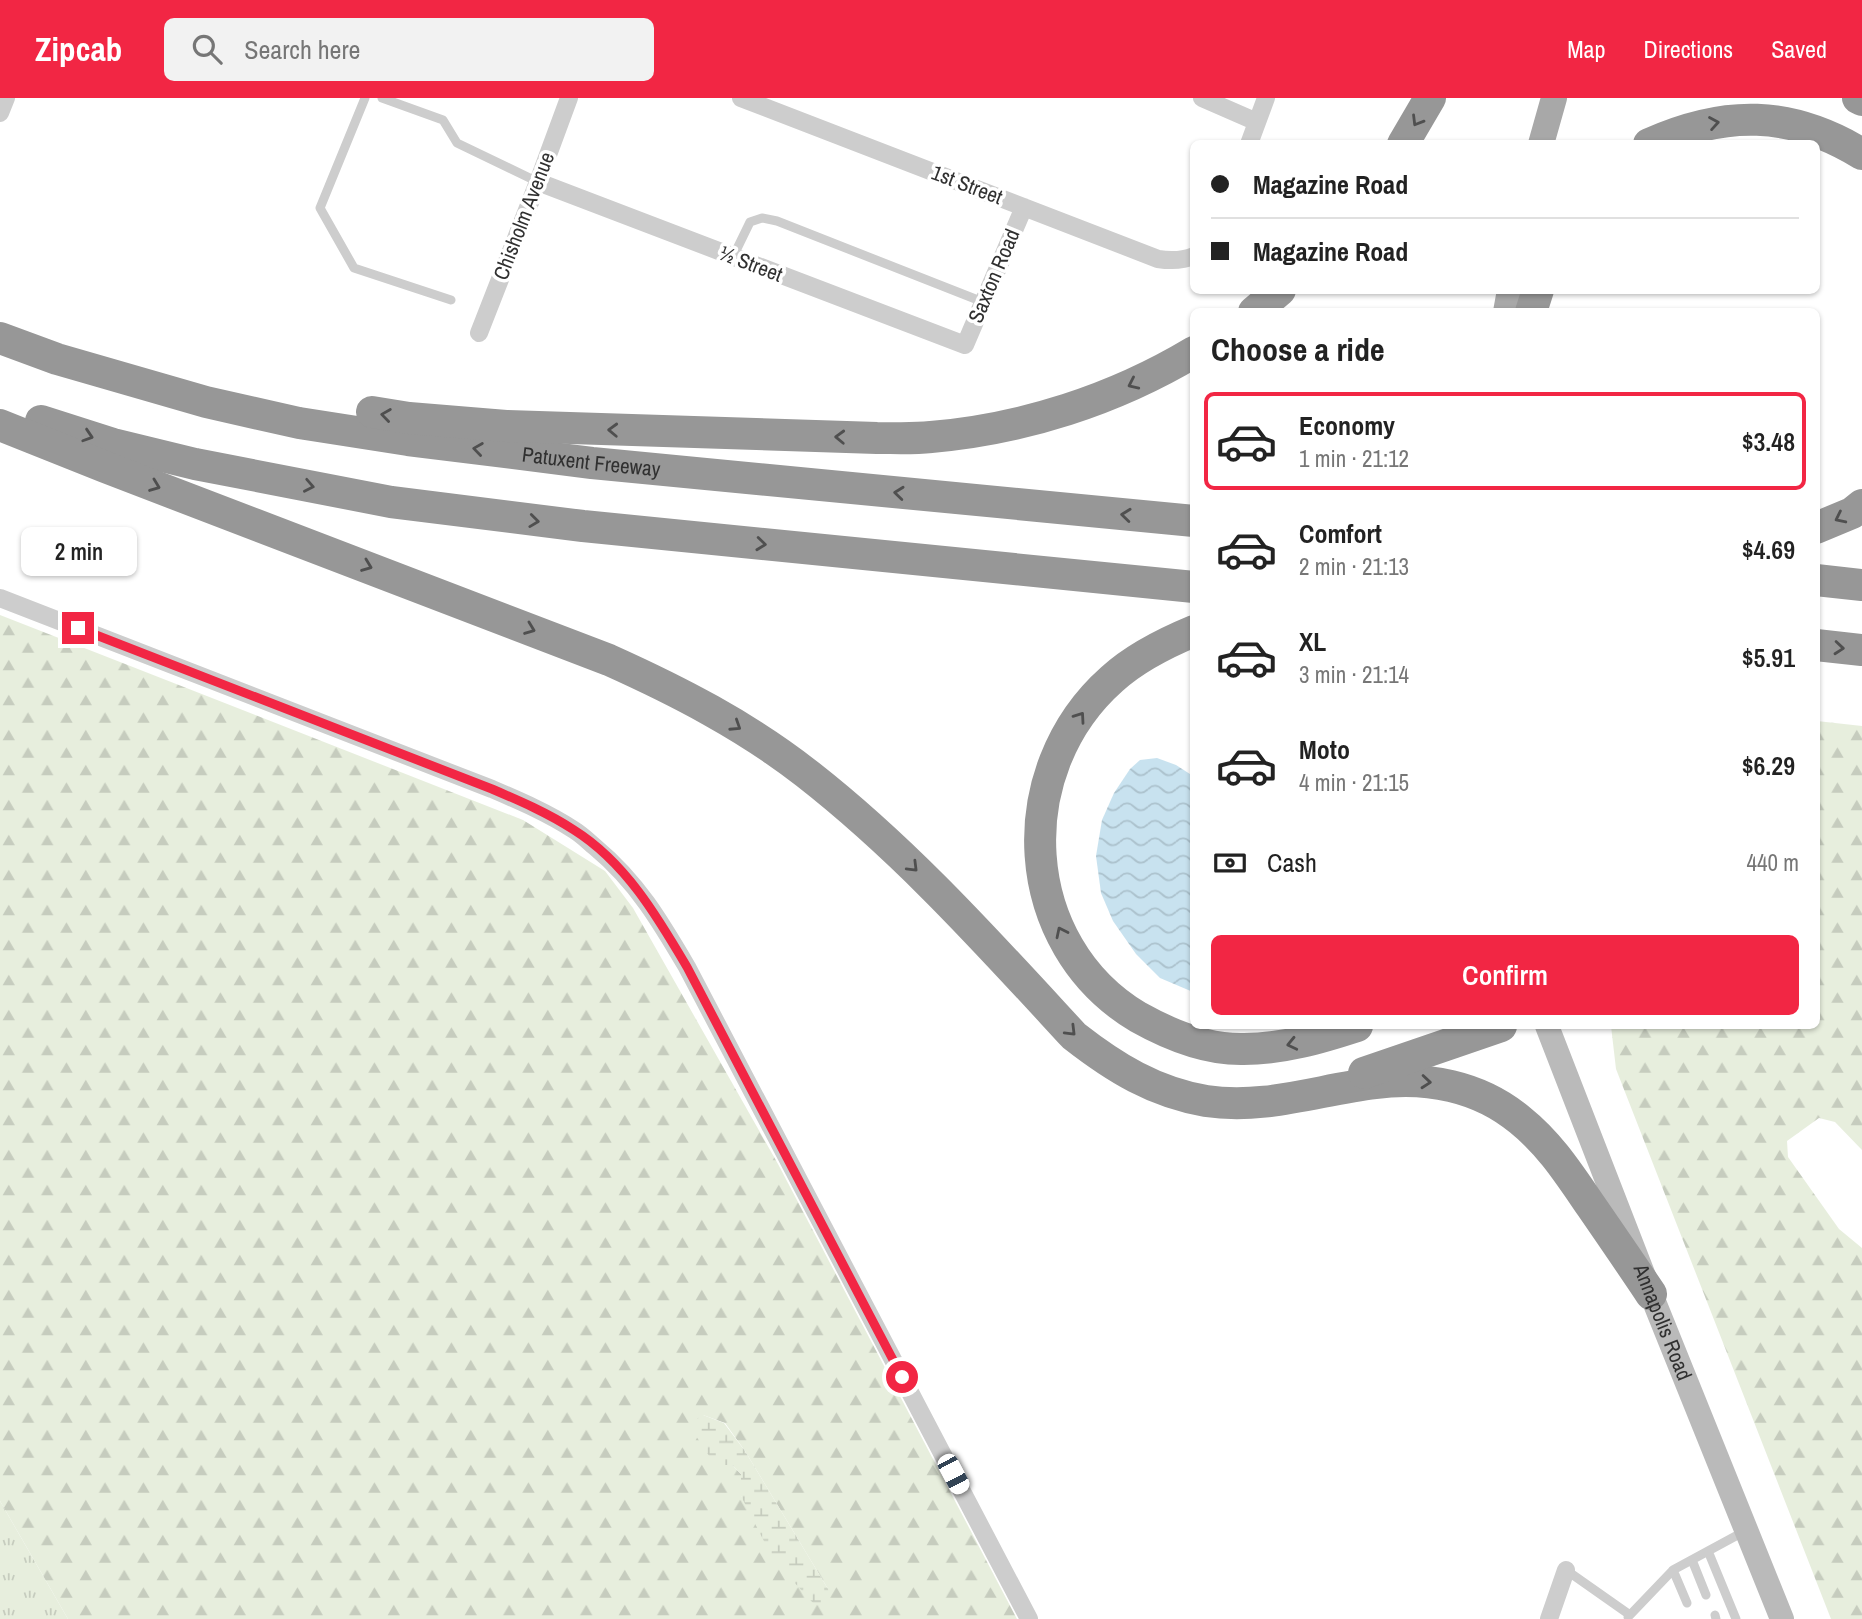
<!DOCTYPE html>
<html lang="en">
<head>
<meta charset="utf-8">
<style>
  body { margin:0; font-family:"Archivo Narrow",sans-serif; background:#f2f2f2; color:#222; height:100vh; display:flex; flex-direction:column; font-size:26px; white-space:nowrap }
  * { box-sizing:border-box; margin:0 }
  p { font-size:23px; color:#767676 }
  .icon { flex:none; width:38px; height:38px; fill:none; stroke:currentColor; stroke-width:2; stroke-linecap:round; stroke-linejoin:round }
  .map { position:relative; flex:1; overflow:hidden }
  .sheet { position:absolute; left:1190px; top:210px; width:630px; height:721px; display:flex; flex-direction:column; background:#fff; border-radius:10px; box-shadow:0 2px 5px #0004 }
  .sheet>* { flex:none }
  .banner { position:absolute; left:1190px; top:42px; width:630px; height:154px; border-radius:10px; box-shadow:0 2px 5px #0004; display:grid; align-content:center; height:154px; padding:0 21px; background:#fff }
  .end { position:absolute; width:32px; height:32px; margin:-16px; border:9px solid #f22644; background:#fff; box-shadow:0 0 0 4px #fff }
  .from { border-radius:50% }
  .bubble { position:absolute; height:49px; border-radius:10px; background:#fff; box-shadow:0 2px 5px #0004; font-size:23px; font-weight:600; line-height:49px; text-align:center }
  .car { position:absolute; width:21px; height:42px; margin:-21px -10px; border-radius:9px; box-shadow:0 0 5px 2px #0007; background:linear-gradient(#fff 24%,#345 0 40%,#fff 0 76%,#345 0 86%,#fff 0) }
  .banner b { display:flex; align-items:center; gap:24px; height:66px; font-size:26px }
  .banner b+b { border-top:2px solid #e0e0e0 }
  .banner i { width:18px; height:18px; background:#222 }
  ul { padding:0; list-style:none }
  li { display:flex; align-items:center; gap:21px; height:98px; margin:0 14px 10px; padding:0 7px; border:4px solid transparent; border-radius:10px }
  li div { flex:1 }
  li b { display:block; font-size:26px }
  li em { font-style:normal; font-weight:600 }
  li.selected { border-color:#f22644 }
  li>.icon { width:63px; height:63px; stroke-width:1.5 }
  h2 { padding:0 21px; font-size:32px; line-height:84px }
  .pay { display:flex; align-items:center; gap:18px; height:77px; padding:0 21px; font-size:26px }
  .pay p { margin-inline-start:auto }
  .button { display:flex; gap:14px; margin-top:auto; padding:14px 21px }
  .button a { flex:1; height:80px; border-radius:10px; background:#f22644; color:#fff; font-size:28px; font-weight:600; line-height:80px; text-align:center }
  header { display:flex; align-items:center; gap:42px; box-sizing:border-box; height:98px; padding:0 35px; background:#f22644; color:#fff }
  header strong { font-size:33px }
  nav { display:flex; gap:38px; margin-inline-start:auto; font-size:24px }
  .search { width:490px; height:63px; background:#f2f2f2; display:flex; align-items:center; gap:18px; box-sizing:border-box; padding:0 24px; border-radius:10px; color:#767676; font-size:26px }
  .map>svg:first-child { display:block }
  .grass { fill:url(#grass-tufts) }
  .forest { fill:url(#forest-firs); fill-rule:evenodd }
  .wetland { fill:url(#wetland-marsh) }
  .water { fill:url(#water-waves) }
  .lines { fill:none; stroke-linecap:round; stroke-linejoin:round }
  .lane { stroke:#cdcdcd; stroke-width:9 }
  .street { stroke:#cdcdcd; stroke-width:18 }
  .secondary { stroke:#bababa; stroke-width:24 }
  .primary { stroke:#a8a8a8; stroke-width:26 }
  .highway { stroke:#979797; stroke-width:32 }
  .oneway { stroke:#4f4f4f }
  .route { stroke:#f22644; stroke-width:9 }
  .labels { text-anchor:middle; stroke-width:7; stroke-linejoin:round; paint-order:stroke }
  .street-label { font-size:21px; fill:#303030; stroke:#fff }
</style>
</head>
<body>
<header>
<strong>Zipcab</strong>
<div class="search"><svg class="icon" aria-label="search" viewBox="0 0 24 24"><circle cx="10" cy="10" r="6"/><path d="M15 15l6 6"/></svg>Search here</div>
<nav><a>Map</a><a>Directions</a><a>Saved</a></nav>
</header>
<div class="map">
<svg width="1862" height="1521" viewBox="0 0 1862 1521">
  <defs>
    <pattern id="grass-tufts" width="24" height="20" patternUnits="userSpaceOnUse" patternTransform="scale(1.75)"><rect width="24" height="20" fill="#e7eedd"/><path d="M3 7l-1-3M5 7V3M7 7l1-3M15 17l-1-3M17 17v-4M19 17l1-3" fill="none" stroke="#c6ccbe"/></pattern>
    <pattern id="forest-firs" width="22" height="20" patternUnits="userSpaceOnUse" patternTransform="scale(1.75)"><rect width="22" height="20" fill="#e7eedd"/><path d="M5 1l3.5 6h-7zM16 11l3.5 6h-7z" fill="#c6ccbe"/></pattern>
    <pattern id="wetland-marsh" width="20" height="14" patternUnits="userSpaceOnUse" patternTransform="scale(1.75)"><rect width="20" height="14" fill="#e7eedd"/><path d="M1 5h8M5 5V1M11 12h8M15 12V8" fill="none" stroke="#c6ccbe"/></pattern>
    <pattern id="water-waves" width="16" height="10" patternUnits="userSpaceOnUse" patternTransform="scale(1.75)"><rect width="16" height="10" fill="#c8e2ef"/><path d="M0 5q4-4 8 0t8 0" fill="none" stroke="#acc2cd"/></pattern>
  </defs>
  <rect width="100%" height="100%" fill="#fff"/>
  <path class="grass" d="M0,1403L68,1521H0Z"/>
  <path class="forest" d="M0,517L523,722L605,773L633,810L778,1066L1017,1521H68L0,1403ZM703,1317L725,1325L745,1353L828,1491L741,1398V1376L732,1367Z
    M1817,623L1862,628V1052L1835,1024L1819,1020L1787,1043L1788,1059L1839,1131L1862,1150V1521H1831L1616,971L1611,928H1816Z"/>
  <path class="wetland" d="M703,1317L724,1325L745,1353L828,1491L830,1505H813L773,1461L741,1398V1376L732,1367H715L696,1338L695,1322Z"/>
  <path class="water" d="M1157,660L1176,667L1193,678V894L1160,880L1136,856L1113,823L1101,795L1096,758L1102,722L1114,695L1130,671L1140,662Z"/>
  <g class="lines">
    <path class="lane" d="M365,0L320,110L354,170L451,202
      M382,0L443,22L457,45L538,84
      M733,159L750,124L762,120L777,123L983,204
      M1708,1453L1736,1521
      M1692,1462L1706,1497
      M1566,1472L1630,1517
      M1687,1505L1673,1472L1745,1433
      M1715,1517L1716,1521
      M1628,1519L1673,1472"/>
    <path class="street" d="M741,0L1158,161C1171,163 1182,163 1194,158
      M1202,0L1257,24
      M0,15L6,0
      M1249,46L1266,0
      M538,84L965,247L1024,109
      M479,235L538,84L569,0
      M0,500L492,691C520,703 548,715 574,732C582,737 588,743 595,749C637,784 660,823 687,869L1029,1521
      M1549,1521L1566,1472"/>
    <path class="secondary" id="s1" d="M1547,928L1651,1196L1782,1521"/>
    <path class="primary" d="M1541,46L1554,0
      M1506,214L1510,192"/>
    <g class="highway">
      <path d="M1858,0L1862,2"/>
      <path d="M1403,46L1430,0"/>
      <path d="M1649,46C1725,12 1790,12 1862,56"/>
      <path d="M1254,214L1280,192"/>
      <path d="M1531,214L1538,192"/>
      <path id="s2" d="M0,240L57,261L206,304L299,325L408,342L592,365L1194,423"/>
      <path d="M372,314L409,320L506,328L877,340C895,340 913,341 931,339C1023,331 1114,302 1194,254"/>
      <path d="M41,323L113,346L195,366L391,404L583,428L1194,489"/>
      <path d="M0,327L105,369L609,562C678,593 746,628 806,675C905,752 989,846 1074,938C1115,970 1154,994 1206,1003C1264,1012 1318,992 1375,985C1426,978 1479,988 1520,1022C1550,1046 1569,1076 1591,1108C1611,1137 1631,1166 1651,1196"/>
      <path d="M1816,430L1852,415L1862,407"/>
      <path d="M1816,482L1862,487"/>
      <path d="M1194,533C1165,545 1135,560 1112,581C1008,673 1017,847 1138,919C1170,937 1206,952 1244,951C1283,951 1320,940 1357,928"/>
      <path d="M1816,547L1862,552"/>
      <path d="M1364,975L1501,928"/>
    </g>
  </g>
  <defs><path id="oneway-chevron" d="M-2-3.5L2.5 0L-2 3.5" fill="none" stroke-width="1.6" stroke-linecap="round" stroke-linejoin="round" transform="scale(1.75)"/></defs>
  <g class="oneway">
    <use href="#oneway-chevron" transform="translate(1417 23) rotate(121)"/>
    <use href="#oneway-chevron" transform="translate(1714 25) rotate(-10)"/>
    <use href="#oneway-chevron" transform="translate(1133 286) rotate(155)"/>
    <use href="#oneway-chevron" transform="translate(386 317) rotate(-172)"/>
    <use href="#oneway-chevron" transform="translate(613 332) rotate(-178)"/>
    <use href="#oneway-chevron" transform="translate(88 338) rotate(18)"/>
    <use href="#oneway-chevron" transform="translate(840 339) rotate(-178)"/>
    <use href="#oneway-chevron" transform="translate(478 351) rotate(-172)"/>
    <use href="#oneway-chevron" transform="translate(155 388) rotate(21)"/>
    <use href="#oneway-chevron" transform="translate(309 388) rotate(11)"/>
    <use href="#oneway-chevron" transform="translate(899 395) rotate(-174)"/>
    <use href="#oneway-chevron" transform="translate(1126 417) rotate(-174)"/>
    <use href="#oneway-chevron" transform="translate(1840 420) rotate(154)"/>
    <use href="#oneway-chevron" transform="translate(534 423) rotate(7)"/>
    <use href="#oneway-chevron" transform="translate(761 446) rotate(6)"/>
    <use href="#oneway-chevron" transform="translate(367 468) rotate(21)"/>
    <use href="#oneway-chevron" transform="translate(530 531) rotate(21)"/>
    <use href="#oneway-chevron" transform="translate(1839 550) rotate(5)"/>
    <use href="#oneway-chevron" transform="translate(1080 619) rotate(-55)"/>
    <use href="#oneway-chevron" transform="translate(736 628) rotate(33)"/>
    <use href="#oneway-chevron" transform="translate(913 769) rotate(45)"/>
    <use href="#oneway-chevron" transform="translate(1061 834) rotate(-116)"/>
    <use href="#oneway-chevron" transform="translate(1071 933) rotate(45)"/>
    <use href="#oneway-chevron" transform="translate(1292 946) rotate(167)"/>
    <use href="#oneway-chevron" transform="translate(1426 984) rotate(5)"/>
  </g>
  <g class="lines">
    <path class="route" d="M78,530L492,691C520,703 548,715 574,732C625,764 657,818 687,869L902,1279"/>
  </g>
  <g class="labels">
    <g class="street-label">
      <text transform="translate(967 87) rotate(21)" y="7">1st Street</text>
      <text transform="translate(524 118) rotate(-69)" y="7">Chisholm Avenue</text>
      <text transform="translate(751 166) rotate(21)" y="7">½ Street</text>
      <text transform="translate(994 178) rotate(-67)" y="7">Saxton Road</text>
      <text dy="7" stroke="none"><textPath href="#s2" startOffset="606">Patuxent Freeway</textPath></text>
      <text dy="7" stroke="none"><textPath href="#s1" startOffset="318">Annapolis Road</textPath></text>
    </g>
  </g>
</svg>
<i class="end from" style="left:902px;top:1279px"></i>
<i class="end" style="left:78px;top:530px"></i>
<div class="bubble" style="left:21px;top:429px;width:116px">2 min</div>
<i class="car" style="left:953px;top:1376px;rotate:152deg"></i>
<div class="banner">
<b><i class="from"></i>Magazine Road</b>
<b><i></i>Magazine Road</b>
</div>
<section class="sheet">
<h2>Choose a ride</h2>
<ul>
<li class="selected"><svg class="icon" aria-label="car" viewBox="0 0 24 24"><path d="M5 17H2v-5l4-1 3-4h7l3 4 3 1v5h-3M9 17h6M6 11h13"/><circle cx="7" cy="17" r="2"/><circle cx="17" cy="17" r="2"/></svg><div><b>Economy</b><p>1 min · 21:12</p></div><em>$3.48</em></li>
<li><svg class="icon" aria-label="car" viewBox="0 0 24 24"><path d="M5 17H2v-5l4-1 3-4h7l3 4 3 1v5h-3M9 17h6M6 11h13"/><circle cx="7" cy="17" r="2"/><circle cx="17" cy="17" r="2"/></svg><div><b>Comfort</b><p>2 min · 21:13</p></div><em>$4.69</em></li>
<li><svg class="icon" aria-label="car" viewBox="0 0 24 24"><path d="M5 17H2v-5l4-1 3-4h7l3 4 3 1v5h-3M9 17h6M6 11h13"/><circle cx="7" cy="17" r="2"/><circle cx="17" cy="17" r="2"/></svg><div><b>XL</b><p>3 min · 21:14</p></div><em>$5.91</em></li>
<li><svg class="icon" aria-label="car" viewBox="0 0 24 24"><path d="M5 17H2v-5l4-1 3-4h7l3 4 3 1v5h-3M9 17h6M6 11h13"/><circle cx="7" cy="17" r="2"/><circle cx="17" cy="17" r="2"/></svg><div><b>Moto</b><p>4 min · 21:15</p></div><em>$6.29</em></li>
</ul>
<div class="pay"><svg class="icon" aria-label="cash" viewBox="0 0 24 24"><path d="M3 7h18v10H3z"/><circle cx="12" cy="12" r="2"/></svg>Cash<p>440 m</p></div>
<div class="button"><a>Confirm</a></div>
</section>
</div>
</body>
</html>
